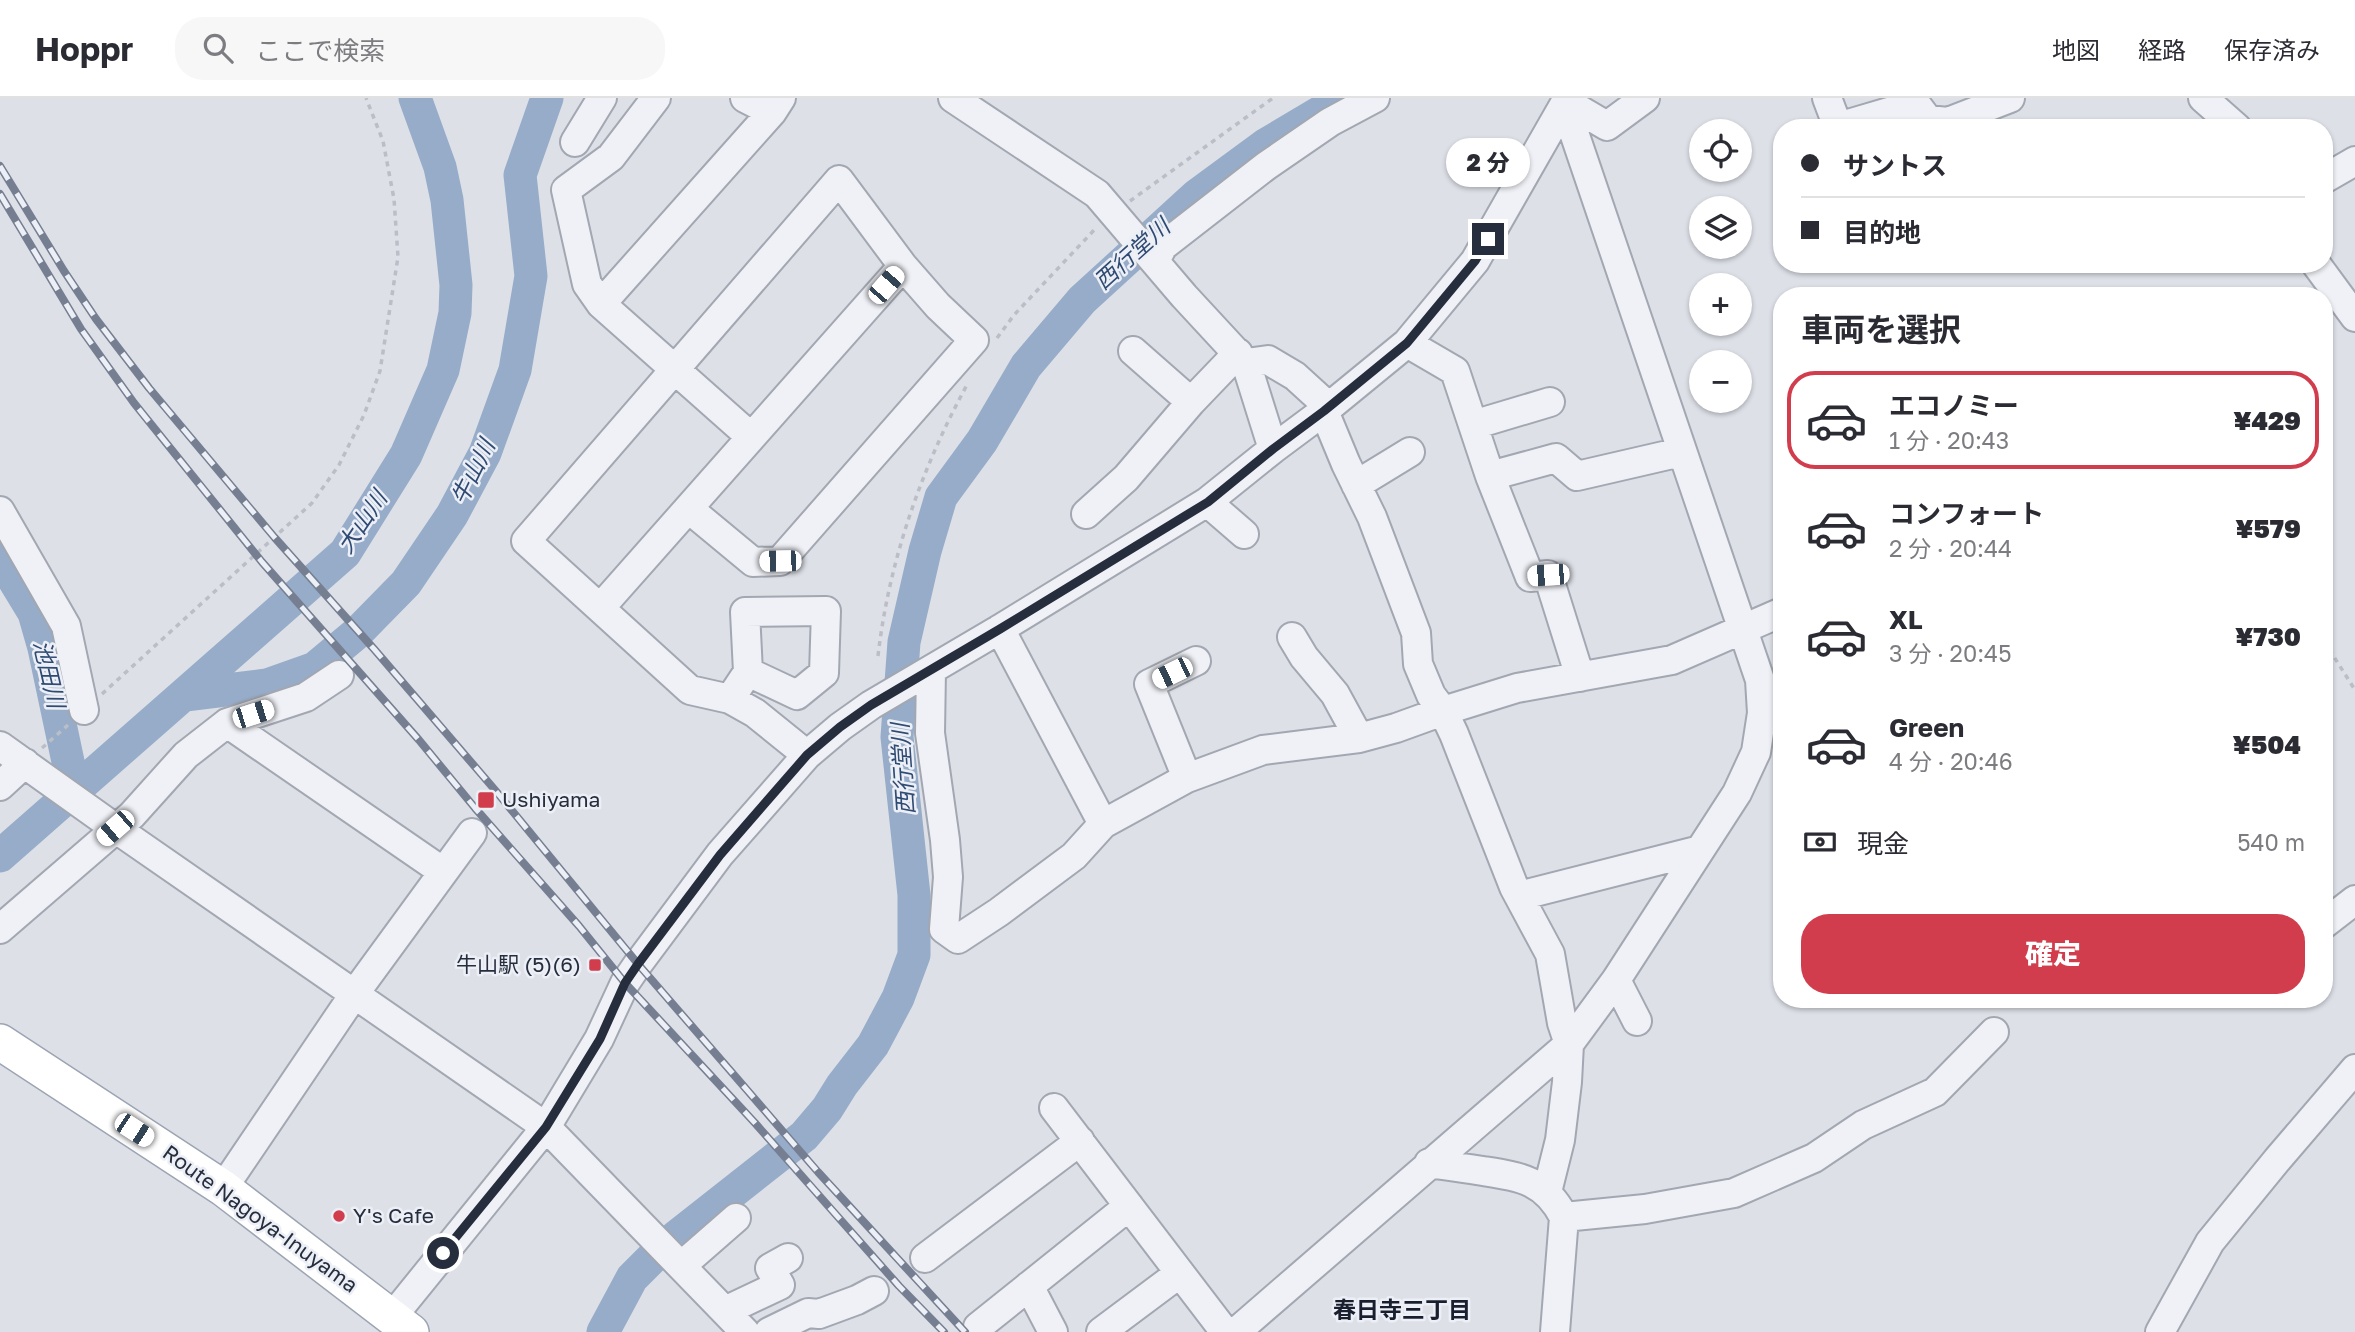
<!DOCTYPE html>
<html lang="ja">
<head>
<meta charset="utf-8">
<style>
  body { margin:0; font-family:"Golos Text","Noto Sans JP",sans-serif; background:#f7f7f7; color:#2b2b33; height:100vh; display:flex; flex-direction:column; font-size:26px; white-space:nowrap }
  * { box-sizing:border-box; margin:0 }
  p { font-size:23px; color:#7c7c81 }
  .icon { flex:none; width:38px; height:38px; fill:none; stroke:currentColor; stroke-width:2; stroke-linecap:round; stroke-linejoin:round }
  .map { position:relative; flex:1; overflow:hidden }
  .drawer { position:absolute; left:1773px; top:189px; width:560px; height:721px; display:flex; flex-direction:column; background:#fff; border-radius:28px; box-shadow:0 2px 5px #0004 }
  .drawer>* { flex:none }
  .hud { position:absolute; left:1773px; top:21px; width:560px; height:154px; border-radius:28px; box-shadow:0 2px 5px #0004; display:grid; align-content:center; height:154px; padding:0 28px; background:#fff }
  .fabs { position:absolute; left:1689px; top:21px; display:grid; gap:14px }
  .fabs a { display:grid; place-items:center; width:63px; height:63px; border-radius:50%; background:#fff; box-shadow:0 2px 5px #0004; font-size:35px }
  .end { position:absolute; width:32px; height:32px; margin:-16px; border:9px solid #262e3e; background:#fff; box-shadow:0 0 0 4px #fff }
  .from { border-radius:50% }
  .bubble { position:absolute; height:49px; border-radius:24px; background:#fff; box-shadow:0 2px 5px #0004; font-size:23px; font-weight:800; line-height:49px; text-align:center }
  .car { position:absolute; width:21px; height:42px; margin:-21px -10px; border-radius:9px; box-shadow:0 0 5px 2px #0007; background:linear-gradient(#fff 24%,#345 0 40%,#fff 0 76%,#345 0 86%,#fff 0) }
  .hud b { display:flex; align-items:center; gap:24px; height:66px; font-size:26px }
  .hud b+b { border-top:2px solid #e1e1e2 }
  .hud i { width:18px; height:18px; background:#2b2b33 }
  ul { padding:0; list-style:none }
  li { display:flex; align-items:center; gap:21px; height:98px; margin:0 14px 10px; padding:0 14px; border:4px solid transparent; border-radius:28px }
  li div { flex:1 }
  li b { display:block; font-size:26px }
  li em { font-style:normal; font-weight:800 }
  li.selected { border-color:#d13d4c }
  li>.icon { width:63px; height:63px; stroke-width:1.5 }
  h2 { padding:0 28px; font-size:32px; line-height:84px }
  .pay { display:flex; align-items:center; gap:18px; height:77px; padding:0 28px; font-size:26px }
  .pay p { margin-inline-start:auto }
  .button { display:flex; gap:14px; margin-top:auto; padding:14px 28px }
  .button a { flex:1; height:80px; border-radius:28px; background:#d13d4c; color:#fff; font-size:28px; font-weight:800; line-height:80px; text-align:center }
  header { display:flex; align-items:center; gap:42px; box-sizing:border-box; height:98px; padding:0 35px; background:#fff; border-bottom:2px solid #e1e1e2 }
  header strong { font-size:33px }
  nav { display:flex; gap:38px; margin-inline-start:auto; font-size:24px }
  .search { width:490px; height:63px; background:#f7f7f7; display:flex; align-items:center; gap:18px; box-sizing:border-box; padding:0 24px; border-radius:28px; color:#7c7c81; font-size:26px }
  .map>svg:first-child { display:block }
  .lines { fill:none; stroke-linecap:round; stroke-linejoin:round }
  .river { stroke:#96acc9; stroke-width:33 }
  .minor-casing { stroke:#a2a7b1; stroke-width:32 }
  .major-casing { stroke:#9ca4b3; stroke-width:38 }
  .path { stroke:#bbbec6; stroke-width:3.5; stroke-dasharray:5 5; stroke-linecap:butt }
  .minor { stroke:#f0f1f6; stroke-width:28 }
  .major { stroke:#fff; stroke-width:35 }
  .rail-casing { stroke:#767f91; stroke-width:8 }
  .rail { stroke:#eceff5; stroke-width:5; stroke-dasharray:16; stroke-linecap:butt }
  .route { stroke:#262e3e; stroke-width:9 }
  .poi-dot { fill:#d13d4c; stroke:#eceff5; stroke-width:2.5 }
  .labels { text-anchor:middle; stroke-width:5; stroke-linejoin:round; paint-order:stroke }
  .poi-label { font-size:21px; fill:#262e3e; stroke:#eceff5; text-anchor:start }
  .street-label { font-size:21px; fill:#262e3e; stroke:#eceff5 }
  .water-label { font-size:23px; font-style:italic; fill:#2f4a73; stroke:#eceff5 }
  .neighbourhood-label { font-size:23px; font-weight:bold; fill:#191f2f; stroke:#eceff5 }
</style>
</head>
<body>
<header>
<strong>Hoppr</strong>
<div class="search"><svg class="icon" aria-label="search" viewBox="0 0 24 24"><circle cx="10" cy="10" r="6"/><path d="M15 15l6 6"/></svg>ここで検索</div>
<nav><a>地図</a><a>経路</a><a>保存済み</a></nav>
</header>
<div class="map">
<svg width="2355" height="1234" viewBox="0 0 2355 1234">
  <rect width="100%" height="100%" fill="#dde0e7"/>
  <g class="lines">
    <path class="river" d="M0,459L34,515L44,550L70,673L66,701
      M185,597L267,587L315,570L357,535L406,485L452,417L485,355L515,272L531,178L520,77L547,0
      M0,758L345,455L406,357L443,272L455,215L456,187L447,102L440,69L415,0
      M603,1234L632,1180L652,1160L677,1138L804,1038L827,1011L842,987L873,947L898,900L914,857V797L897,639L904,544L925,453L941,399L982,343L1026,268L1082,202L1197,97L1265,47L1344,0"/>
    <g class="minor-casing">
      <path id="minor" d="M656,0L611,59L566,92L587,186L601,206L751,339
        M745,0L772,14
        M953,0L1097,96L1184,198L1246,265L1273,351
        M1827,0L1838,29L1916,6L1928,22L1948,24L2010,0
        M2203,0L2237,30
        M1566,4L1607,28L1645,0
        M575,44L602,0
        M2324,81L2355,63
        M1155,163L1163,148L1266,68L1330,24L1375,0
        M2316,166L2355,219
        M601,206L772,14L781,0
        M1407,245L1455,273L1490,378L1530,479L1548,477L1580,579
        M1133,253L1191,304
        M1246,265L1268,262L1295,278L1329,309
        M1324,313L1346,366L1372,419L1416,535L1418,566L1431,597L1443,613L1454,636L1514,789L1550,856L1562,925L1569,946L1567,984L1560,1042L1547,1094
        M1473,327L1550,304
        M1490,378L1556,360L1577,378L1681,354
        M1356,387L1410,354
        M1207,404L1244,436
        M689,411L753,464L780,463L974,242L938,208L903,168L839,82L526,443L690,592L730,601L755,615L807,657
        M0,413L66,528L84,612
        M1086,416L1126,380L1191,304L1238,255
        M601,509L903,168
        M1000,531L1103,726
        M1292,539L1304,559L1335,596L1359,640
        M931,572L930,635L945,742L948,779L944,831L958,841L999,814L1074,758L1103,726L1187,680L1263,652L1359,640L1396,630L1443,613L1517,590L1672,562L1782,514
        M730,601L748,574L797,597L824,575L826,513L745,514L748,574
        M227,625L442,773
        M0,648L115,730L546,1029L745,1234
        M1187,680L1149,586L1196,563
        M0,688L25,665
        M1519,798L1700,752
        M2324,826L2355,802
        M0,831L132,717L186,657L227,625L306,599L339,577
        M1616,882L1637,923
        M1054,1010L1225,1234
        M1429,1065C1447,1068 1465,1070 1483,1073C1521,1079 1545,1082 1564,1119L1555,1234
        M223,1090L355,895L472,735
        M1564,1119L1645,1111L1734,1095L1814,1060L1863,1027L1935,994L1994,934
        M925,1160L1080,1043
        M681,1168L736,1120
        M1029,1188L1053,1234
        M725,1213L780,1187L770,1170L788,1160
        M392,1219L546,1029L599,941L625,885L638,866L720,756L807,657L840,629L871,607L1000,531L1207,404L1273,351L1324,313L1407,245L1475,163L1568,0
        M978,1229L1129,1108
        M769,1234L808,1215L819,1216L857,1202L874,1193
        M1101,1234L1180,1175
        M1236,1234L1569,946L1616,882L1737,695L1756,654L1762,615L1760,582L1565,8
        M2160,1234L2210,1144L2277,1062L2355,971"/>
    </g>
    <g class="major-casing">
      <path id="major" d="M0,944L223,1090L411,1234"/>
    </g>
    <path class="path" d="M1130,103L1273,0
      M997,240L1014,217L1097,129
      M2324,543L2355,592
      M878,558C889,462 922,369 968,285
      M102,596L312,405L339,367L364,317L380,273L398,159L394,101L383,43L366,0
      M42,650L68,627"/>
    <use href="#minor" class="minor"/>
    <use href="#major" class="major"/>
    <g class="rail-casing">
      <path id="rail" d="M0,68L64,173L96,221L149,290L275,440L374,551L495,692L638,866L818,1074L965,1234
        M0,96L81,231L134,305L262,464L419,642L475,710L579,828L625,885L755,1025L899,1188L944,1234"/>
    </g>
    <use href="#rail" class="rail"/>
  </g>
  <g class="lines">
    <path class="route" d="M443,1155L546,1029L600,941L625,885L638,866L720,757L807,657L840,629L871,607L1000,531L1208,404L1273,351L1324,313L1407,245L1475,163L1488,141"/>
  </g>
  <g class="poi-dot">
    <rect x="477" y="693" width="18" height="18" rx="3.5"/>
    <rect x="588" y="860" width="14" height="14" rx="3.5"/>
    <circle cx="339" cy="1118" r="7"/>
  </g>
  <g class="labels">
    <g class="poi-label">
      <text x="502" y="709">Ushiyama</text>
      <text x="581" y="874" text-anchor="end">牛山駅 (5)(6)</text>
      <text x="353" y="1125">Y's Cafe</text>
    </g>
    <g class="street-label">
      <text transform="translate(260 1121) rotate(36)" y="7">Route Nagoya-Inuyama</text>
    </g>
    <g class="water-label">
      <text transform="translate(1132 156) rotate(-42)" y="8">西行堂川</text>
      <text transform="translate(473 374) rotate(-64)" y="8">牛山川</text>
      <text transform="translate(362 424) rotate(-56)" y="8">大山川</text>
      <text transform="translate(49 576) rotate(77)" y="8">池田川</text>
      <text transform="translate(903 671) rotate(-94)" y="8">西行堂川</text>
    </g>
    <g class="neighbourhood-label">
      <text x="1402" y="1220">春日寺三丁目</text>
    </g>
  </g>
</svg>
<div class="fabs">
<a><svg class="icon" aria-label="locate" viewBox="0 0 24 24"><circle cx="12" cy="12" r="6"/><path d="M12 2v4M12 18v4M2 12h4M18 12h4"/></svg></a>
<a><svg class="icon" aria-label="layers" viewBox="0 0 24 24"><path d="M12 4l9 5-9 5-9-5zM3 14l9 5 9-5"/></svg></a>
<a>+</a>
<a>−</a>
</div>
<i class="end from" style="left:443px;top:1155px"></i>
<i class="end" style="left:1488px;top:141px"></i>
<div class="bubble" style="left:1446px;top:40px;width:84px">2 分</div>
<i class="car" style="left:886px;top:187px;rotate:41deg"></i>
<i class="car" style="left:780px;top:463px;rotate:269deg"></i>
<i class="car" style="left:1548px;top:477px;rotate:266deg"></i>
<i class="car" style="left:1172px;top:575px;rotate:244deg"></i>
<i class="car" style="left:253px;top:616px;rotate:72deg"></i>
<i class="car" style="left:115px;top:730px;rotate:229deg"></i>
<i class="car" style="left:134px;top:1032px;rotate:123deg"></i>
<div class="hud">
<b><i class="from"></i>サントス</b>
<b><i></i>目的地</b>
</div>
<section class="drawer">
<h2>車両を選択</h2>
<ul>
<li class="selected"><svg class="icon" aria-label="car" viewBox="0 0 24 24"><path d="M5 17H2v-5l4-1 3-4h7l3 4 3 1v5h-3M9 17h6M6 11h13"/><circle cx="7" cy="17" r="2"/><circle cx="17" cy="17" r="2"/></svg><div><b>エコノミー</b><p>1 分 · 20:43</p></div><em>¥429</em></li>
<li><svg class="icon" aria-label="car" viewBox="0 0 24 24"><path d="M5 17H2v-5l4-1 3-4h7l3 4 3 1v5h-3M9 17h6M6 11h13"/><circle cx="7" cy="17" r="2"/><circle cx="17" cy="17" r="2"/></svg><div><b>コンフォート</b><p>2 分 · 20:44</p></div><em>¥579</em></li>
<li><svg class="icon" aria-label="car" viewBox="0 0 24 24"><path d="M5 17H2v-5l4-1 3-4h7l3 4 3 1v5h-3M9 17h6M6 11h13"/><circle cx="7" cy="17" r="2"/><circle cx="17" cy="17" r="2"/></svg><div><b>XL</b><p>3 分 · 20:45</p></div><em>¥730</em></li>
<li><svg class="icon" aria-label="car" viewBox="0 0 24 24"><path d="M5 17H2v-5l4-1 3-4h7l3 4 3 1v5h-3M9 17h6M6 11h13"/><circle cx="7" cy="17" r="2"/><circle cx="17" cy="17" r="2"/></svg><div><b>Green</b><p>4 分 · 20:46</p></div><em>¥504</em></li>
</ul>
<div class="pay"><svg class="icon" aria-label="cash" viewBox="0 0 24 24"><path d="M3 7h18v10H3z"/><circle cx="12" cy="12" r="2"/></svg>現金<p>540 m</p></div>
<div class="button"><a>確定</a></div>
</section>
</div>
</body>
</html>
